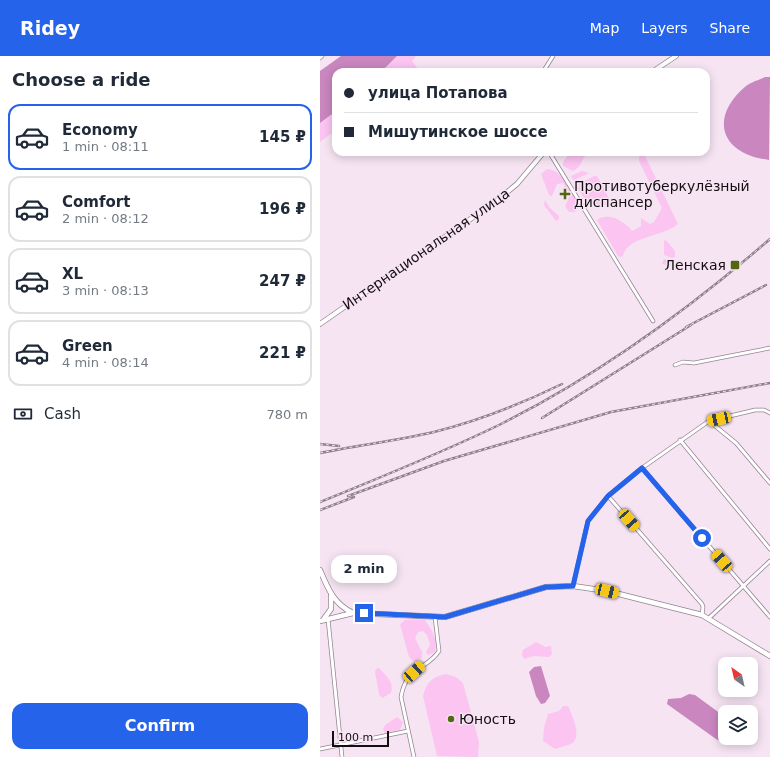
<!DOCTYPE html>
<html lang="en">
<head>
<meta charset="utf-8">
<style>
  body { margin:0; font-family:"DejaVu Sans",sans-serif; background:#f2f2f3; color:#1f2937; height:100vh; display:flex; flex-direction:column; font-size:15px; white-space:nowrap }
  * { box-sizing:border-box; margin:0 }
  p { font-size:13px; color:#747a83 }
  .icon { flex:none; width:22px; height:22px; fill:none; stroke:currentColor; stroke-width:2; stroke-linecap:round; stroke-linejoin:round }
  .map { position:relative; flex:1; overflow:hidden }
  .panel { display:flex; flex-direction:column; background:#fff; width:320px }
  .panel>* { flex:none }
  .banner { position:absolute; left:12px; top:12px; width:378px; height:88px; border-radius:12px; box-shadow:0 2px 10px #0003; display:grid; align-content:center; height:88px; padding:0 12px; background:#fff }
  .needle { width:26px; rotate:326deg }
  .tools { position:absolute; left:398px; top:601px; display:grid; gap:8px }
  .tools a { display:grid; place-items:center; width:40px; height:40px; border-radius:8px; background:#fff; box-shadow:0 2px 10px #0003; font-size:20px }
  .scale { position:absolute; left:12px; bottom:10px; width:57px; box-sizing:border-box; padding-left:4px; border:2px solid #140e12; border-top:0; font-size:11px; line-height:14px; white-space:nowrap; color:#140e12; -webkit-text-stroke:3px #f6e4f3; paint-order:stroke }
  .end { position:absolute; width:18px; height:18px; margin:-9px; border:5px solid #2563eb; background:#fff; box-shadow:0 0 0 2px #fff }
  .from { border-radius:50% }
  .bubble { position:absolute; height:28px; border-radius:12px; background:#fff; box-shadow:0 2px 10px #0003; font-size:13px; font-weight:700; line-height:28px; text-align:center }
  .car { position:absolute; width:12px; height:24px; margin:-12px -6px; border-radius:5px; box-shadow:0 0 3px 1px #0007; background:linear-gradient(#f5c518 24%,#345 0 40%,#f5c518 0 76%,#345 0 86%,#f5c518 0) }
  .banner b { display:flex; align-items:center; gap:14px; height:38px; font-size:15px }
  .banner b+b { border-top:1px solid #e0e1e3 }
  .banner i { width:10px; height:10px; background:#1f2937 }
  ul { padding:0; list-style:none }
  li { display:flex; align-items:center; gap:12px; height:66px; margin:0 8px 6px; padding:0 4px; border:2px solid #e0e1e3; border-radius:12px }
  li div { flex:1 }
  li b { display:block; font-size:15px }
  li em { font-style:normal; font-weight:700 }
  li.on { border-color:#2563eb }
  li>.icon { width:36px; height:36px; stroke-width:1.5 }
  h2 { padding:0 12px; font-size:18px; line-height:48px }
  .pay { display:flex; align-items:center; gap:10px; height:44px; padding:0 12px; font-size:15px }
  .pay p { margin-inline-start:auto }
  .button { display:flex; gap:8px; margin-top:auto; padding:8px 12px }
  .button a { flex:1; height:46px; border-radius:12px; background:#2563eb; color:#fff; font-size:16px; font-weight:700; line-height:46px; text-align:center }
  header { display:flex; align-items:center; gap:24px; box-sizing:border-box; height:56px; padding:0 20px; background:#2563eb; color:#fff }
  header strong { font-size:19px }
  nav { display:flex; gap:22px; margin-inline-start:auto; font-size:14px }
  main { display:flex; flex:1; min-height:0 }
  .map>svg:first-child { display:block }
  .green { fill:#fbc4f1 }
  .water { fill:#c986bf }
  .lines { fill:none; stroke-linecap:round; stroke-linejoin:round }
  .minor-casing { stroke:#948491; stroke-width:4.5 }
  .tertiary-casing { stroke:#948491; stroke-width:5.5 }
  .secondary-casing { stroke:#948491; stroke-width:6 }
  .minor { stroke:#fff; stroke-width:3 }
  .tertiary { stroke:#fff; stroke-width:4 }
  .secondary { stroke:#fff; stroke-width:4.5 }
  .rail-casing { stroke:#8e818b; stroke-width:2.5 }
  .rail { stroke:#f6e4f3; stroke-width:1; stroke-dasharray:3; stroke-linecap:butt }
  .route { stroke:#2563eb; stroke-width:5 }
  .poi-dot { fill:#536713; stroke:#f6e4f3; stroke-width:1.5 }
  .labels { text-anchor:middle; stroke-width:3; stroke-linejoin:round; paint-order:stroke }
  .poi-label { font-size:14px; fill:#140e12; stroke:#f6e4f3; text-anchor:start }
  .street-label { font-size:14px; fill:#140e12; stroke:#f6e4f3 }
</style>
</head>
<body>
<header>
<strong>Ridey</strong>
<nav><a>Map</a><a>Layers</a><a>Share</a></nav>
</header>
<main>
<section class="panel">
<h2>Choose a ride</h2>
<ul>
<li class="on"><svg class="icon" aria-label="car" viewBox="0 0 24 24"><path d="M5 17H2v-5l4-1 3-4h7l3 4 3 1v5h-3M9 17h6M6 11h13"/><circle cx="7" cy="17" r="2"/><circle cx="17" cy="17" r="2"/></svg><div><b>Economy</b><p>1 min · 08:11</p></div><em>145 ₽</em></li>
<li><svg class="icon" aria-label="car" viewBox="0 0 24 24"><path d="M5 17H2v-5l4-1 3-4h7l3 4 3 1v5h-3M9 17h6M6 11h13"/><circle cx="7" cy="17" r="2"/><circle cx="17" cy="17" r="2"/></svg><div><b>Comfort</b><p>2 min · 08:12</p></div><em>196 ₽</em></li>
<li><svg class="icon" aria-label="car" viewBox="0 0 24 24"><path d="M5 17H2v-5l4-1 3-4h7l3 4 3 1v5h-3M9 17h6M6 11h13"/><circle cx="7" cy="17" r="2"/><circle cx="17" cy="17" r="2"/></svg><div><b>XL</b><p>3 min · 08:13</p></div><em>247 ₽</em></li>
<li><svg class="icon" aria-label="car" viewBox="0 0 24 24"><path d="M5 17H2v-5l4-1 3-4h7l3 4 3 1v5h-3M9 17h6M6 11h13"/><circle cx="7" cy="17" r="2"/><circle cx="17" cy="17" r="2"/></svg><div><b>Green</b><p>4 min · 08:14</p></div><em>221 ₽</em></li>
</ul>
<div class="pay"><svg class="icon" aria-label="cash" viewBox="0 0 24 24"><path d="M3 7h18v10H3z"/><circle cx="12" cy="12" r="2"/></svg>Cash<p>780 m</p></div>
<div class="button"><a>Confirm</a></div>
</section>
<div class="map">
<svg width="450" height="701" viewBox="0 0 450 701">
  <rect width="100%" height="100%" fill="#f6e4f3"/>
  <path class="green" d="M77,0H96L92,5L98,13L93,16H61Z
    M16,55V74L0,86V67Z
    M250,96H285C279,98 267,96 263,103C260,109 260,111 253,115L243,110V106Z
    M322,99L325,100L358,168C343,181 307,180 303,200L301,201L298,200L277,164C288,155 306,166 312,175L321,170V162L330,168L334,166L342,152L319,105V101Z
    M227,113C244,114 252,137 259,150L255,156H249L245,150L250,139L243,127L237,128L232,140L229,139L221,118Z
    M262,115L269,117L254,124L252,122L251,120Z
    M274,120H277L290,144C275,162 267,146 258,133L259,128Z
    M225,144L229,151L239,160V163L236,165L224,149Z
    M346,184L355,195V201L352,202L344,199V185Z
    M344,203L359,206L360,214L357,211L342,208Z
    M104,563C112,574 118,583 115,596L108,599L106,596L110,589L107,579L103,575L98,576L95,582L102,596V602L97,605H93L89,601L80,568L85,564Z
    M216,586L225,591L231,590L232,598L229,601L214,600L204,603L202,599L203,594Z
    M59,612C67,621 74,625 71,637L62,642L59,638L55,616L56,613Z
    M126,618L136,621L143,627L159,686L158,701L117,700L103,640C107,626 112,621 126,618Z
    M243,650H248C252,659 263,681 251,688C246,690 240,691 235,693L223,685L224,672L228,658L239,655Z
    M77,661L83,666L80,674L65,677L63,673L65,669Z"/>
  <path class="water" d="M21,0H77L61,16H16V55L0,67V15Z
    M445,21H450L449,104C401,98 388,62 426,30C431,26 439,24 445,21Z
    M221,610L230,640L225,647L221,648L216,640L209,616L214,611Z
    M369,638L375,639L405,661V683L401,686L396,683L347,648L348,643L361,642Z"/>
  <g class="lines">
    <g class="minor-casing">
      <path id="minor" d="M0,2L2,0
        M223,16L233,0
        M229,96L333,265
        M355,309L363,306L374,307L450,292
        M389,365L416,387L450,427
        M360,384L450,493
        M322,412L450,561
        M288,440L382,548L383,551L382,559
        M253,530L268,465L288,440L322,412L389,365L435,354H444L450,357
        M389,562L450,505
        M8,563L22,701
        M0,693L88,675
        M94,701L81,641C86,610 107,614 119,595L115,561"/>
    </g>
    <g class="tertiary-casing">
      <path id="tertiary" d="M332,16L356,0
        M0,268L175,146L197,128L224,96"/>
    </g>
    <g class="secondary-casing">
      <path id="secondary" d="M0,514C8,533 14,548 33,557
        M3,564L11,553V540
        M0,565L33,557L125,561L226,531L253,530L287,535L382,559L450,600"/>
    </g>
    <use href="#minor" class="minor"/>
    <use href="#tertiary" class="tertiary"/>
    <use href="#secondary" class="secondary"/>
    <g class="rail-casing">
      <path id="rail" d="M366,271L446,229
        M222,362L371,269
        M0,388L19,390
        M0,397C38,389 76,385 114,376C158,365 201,348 242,328
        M28,440L124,405L291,356L450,327
        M0,446C61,421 122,397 181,368C279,319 368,254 450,183
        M0,454L34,441"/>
    </g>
    <use href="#rail" class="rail"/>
  </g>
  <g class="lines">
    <path class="route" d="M44,557L125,561L226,531L253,530L268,465L288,440L322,412L382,482"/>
  </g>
  <g class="poi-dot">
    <path d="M243 132h4v4h4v4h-4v4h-4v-4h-4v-4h4z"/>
    <rect x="410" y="204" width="10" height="10" rx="2"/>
    <circle cx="131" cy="663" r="4"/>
  </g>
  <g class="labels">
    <g class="poi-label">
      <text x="254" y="135">Противотуберкулёзный<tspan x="254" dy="16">диспансер</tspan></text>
      <text x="406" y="214" text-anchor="end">Ленская</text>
      <text x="139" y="668">Юность</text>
    </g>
    <g class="street-label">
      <text transform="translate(106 193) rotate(-35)" y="5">Интернациональная улица</text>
    </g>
  </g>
</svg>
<div class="tools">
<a><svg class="needle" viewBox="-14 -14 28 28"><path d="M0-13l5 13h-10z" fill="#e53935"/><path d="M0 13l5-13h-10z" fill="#747a83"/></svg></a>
<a><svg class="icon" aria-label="layers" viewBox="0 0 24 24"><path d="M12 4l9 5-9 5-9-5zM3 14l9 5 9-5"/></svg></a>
</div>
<div class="scale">100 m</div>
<i class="end from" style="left:382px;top:482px"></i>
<i class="end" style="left:44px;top:557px"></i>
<div class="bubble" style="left:11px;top:499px;width:66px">2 min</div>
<i class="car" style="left:399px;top:363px;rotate:258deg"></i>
<i class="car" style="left:309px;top:464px;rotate:139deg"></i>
<i class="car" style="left:402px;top:505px;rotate:319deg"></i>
<i class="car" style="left:287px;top:535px;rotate:103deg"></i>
<i class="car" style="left:94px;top:616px;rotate:48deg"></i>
<div class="banner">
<b><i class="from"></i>улица Потапова</b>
<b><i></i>Мишутинское шоссе</b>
</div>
</div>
</main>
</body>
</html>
